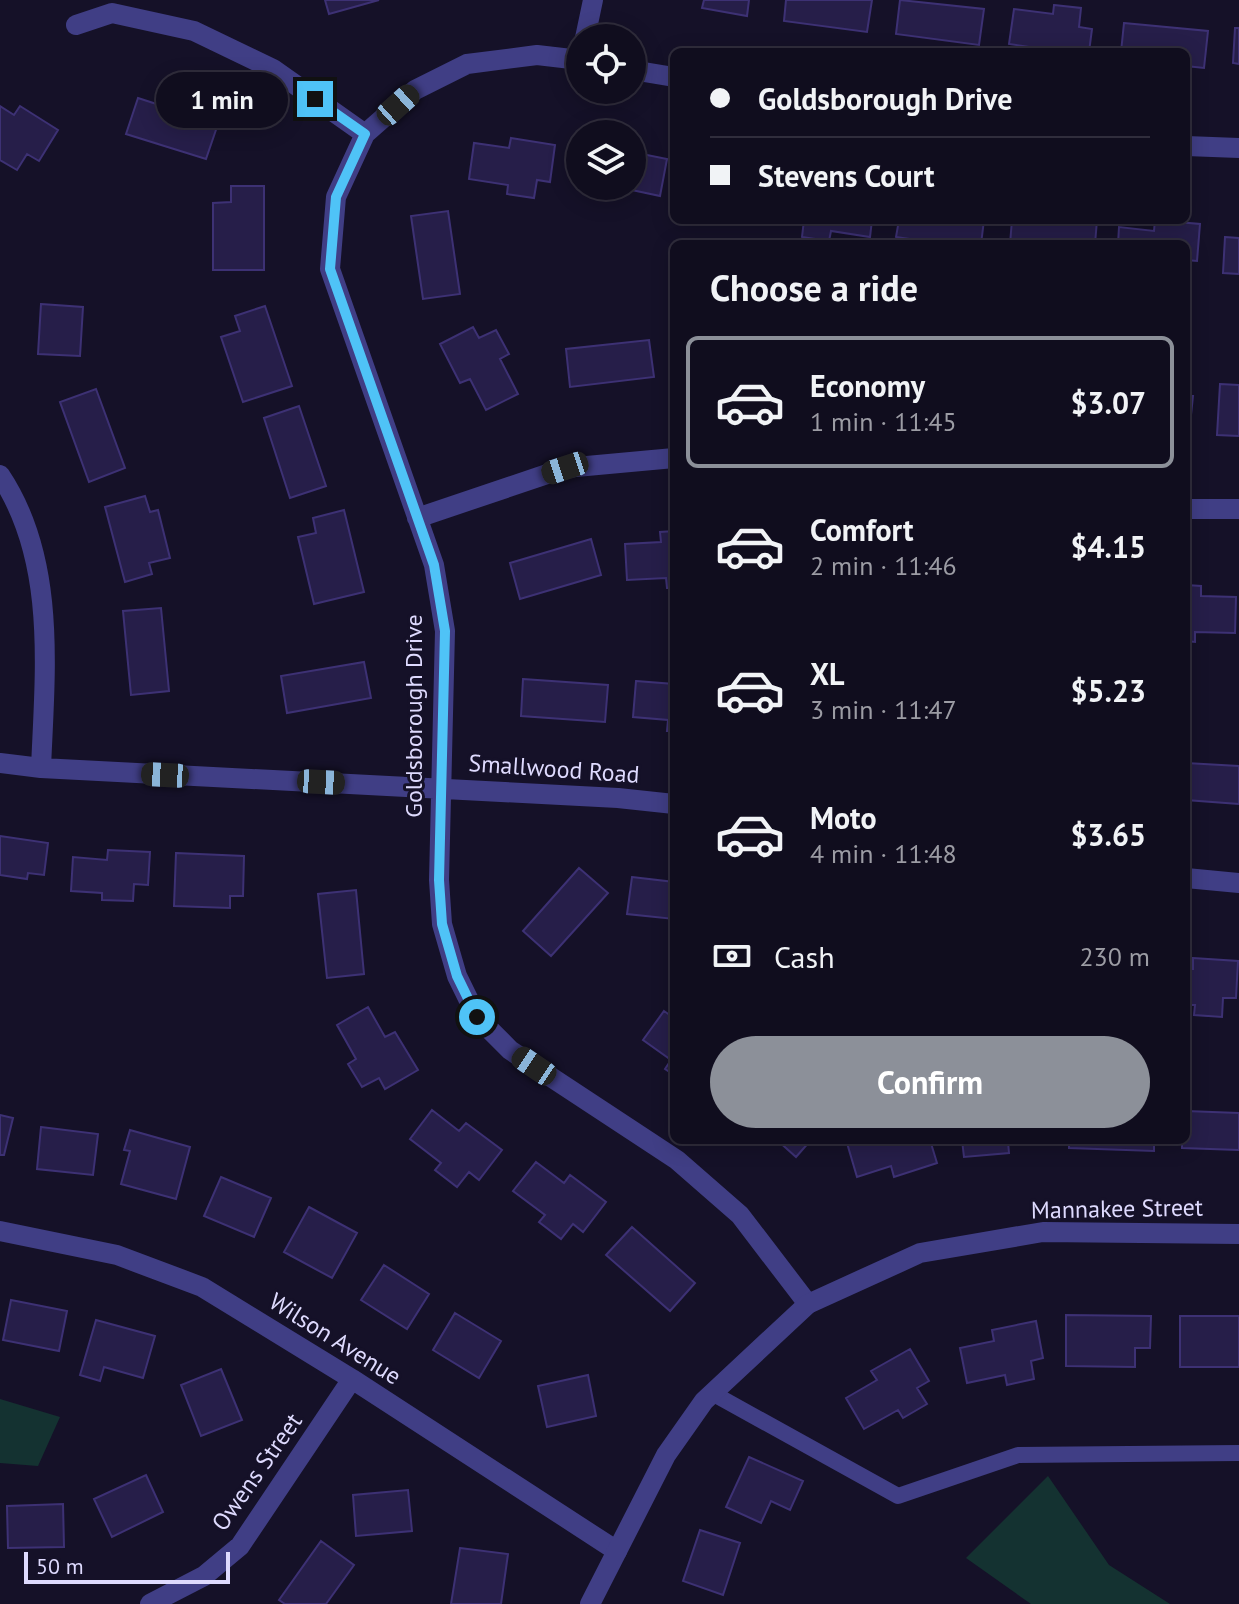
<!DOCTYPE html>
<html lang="en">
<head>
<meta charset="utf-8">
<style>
  body { margin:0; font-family:"PT Sans",sans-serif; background:#1e1b2b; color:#f1f3f6; height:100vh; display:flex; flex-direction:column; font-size:30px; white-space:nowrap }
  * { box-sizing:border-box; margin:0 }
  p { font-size:26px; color:#9c9ca4 }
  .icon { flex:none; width:44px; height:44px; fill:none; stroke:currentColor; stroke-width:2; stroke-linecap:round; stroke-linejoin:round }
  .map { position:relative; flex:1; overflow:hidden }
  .side { position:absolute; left:670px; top:240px; width:520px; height:904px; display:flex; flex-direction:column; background:#100d1e; border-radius:12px; box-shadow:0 4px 20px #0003,0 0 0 2px #302d3c }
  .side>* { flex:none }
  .top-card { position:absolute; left:670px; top:48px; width:520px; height:176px; border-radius:12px; box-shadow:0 4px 20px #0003,0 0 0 2px #302d3c; display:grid; align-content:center; height:176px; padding:0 40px; background:#100d1e }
  .tools { position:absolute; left:566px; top:24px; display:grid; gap:16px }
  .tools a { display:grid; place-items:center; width:80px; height:80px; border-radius:50%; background:#100d1e; box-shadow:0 4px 20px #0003,0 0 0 2px #302d3c; font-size:40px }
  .scale { position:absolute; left:24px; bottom:20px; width:206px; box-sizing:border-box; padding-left:8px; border:4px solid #dedafe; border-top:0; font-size:22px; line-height:28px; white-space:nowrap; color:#dedafe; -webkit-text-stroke:6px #151128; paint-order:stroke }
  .end { position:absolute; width:36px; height:36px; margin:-18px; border:10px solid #4fc3f7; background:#111; box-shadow:0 0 0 4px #111 }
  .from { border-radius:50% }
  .bubble { position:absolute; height:56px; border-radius:28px; background:#100d1e; box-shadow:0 4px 20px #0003,0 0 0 2px #302d3c; font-size:26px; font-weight:700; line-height:56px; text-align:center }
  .car { position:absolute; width:24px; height:48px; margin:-24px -12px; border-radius:10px; box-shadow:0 0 6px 2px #0007; background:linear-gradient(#222 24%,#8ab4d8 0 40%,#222 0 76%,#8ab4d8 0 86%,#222 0) }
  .top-card b { display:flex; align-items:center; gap:28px; height:76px; font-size:30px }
  .top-card b+b { border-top:2px solid #302d3c }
  .top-card i { width:20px; height:20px; background:#f1f3f6 }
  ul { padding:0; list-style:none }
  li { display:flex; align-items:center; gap:24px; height:132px; margin:0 16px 12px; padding:0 24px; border:4px solid transparent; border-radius:12px }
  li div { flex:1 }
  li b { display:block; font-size:30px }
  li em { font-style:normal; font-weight:700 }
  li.active { border-color:#8c9099 }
  li>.icon { width:72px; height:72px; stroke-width:1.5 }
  h2 { padding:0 40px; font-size:36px; line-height:96px }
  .pay { display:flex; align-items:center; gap:20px; height:88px; padding:0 40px; font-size:30px }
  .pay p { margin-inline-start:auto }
  .button { display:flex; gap:16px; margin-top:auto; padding:16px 40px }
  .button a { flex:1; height:92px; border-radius:48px; background:#8c9099; color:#fff; font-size:32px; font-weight:700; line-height:92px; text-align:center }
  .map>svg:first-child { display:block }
  .green { fill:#143231 }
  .building { fill:#261e49; stroke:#3d3174; stroke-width:2 }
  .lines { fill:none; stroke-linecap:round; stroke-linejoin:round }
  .service { stroke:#403e85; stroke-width:16 }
  .minor { stroke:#403e85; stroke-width:20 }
  .tertiary { stroke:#403e85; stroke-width:20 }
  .route { stroke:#4fc3f7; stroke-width:10 }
  .labels { text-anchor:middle; stroke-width:6; stroke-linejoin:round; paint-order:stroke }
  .street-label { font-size:24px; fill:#dedafe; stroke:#151128 }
</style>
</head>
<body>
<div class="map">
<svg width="1239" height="1604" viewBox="0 0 1239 1604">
  <rect width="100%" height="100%" fill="#151128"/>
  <path class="green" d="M0,1399L60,1417L38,1466L0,1463Z
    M1048,1476L1109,1565L1170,1604H1031L966,1558Z"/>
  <path class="building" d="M325,0H379L329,14Z
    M704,0H749L747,16L702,8Z
    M786,0H872L867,32L784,21Z
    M900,0L984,9L979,45L896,34Z
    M1054,5L1081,8L1079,27L1092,29L1089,52H1043V49L1009,44L1014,9L1053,14Z
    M1124,23L1208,31L1204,68L1186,66V52H1121Z
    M1235,28H1239V64L1233,63Z
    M138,98L218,124L206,159L126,134Z
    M0,106L14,115L20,106L58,130L39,161L27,154L17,170L0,160Z
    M511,138L555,145L550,182L537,180L534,198L507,194L508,185L469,179L474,143L509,148Z
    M632,152L667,159L660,196L613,186H632Z
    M231,186H264V270H213V203L231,202Z
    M448,211L460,294L423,299L411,216Z
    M804,220H872L870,237L831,231L829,241L802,237Z
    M899,220H984L981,244H944L896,237Z
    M1012,220H1097L1095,244H1010Z
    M1155,220L1200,224L1197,261L1186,260V244H1118L1119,227L1154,231Z
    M1225,237L1239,238V274L1223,273Z
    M41,304L83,307L80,356L38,354Z
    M265,306L292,386L243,402L221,337L240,331L235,316Z
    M473,327L479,338L496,330L509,354L500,359L518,394L486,410L470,379L460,383L440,344Z
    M649,340L654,377L570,387L566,349Z
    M1220,384L1239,385V436L1217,435Z
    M96,389L125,468L89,482L60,402Z
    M1186,396H1193L1189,434L1186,433Z
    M299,406L326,486L290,498L264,418Z
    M145,496L150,512L158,510L170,558L149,563L152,574L125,582L105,507Z
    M344,510L364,592L314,604L298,537L316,533L313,518Z
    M674,531V588H667L666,578L627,580L625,544L661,542L660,532Z
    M591,539L601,575L520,599L510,563Z
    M1186,585L1201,586V596L1236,597L1235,633L1195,632V642L1186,641Z
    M161,608L169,691L131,695L123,611Z
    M364,662L371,698L287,713L281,676Z
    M523,679L608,685L605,722L521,716Z
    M636,681L674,684V731H667L668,720L633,717Z
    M1186,763L1239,766V804L1186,800Z
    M0,836L48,843L44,875L28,873L27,879L0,875Z
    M108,850L150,852L148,885L134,884L133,901L102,900V893L71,891L73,857L107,860Z
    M176,853L244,856L243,896H230V908L174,906Z
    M579,868L608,893L551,956L523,931Z
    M632,877L674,882V919L627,914Z
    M356,890L364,974L327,978L318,894Z
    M1193,958L1238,961L1236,998H1223L1222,1017L1194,1015L1195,1005H1186V969H1193Z
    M368,1007L385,1037L395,1032L418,1070L385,1089L379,1078L362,1087L348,1064L356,1059L337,1025Z
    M664,1011L674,1018V1075L665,1069L671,1060L643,1040Z
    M432,1110L459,1131L466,1123L502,1150L479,1180L469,1172L457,1187L435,1170L441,1163L410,1139Z
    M1186,1111L1239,1113V1150L1182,1148V1140H1186Z
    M0,1115L13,1118L4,1155H0Z
    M41,1127L98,1134L93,1175L37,1169Z
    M130,1130L190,1147L176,1199L121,1184L130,1151L124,1150Z
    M777,1140H811L796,1157Z
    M855,1140H930L937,1163L894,1177L891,1166L857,1177L847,1143Z
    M962,1140H1030L1008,1142L1009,1153L964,1157Z
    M1069,1140H1154V1151L1069,1148Z
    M536,1162L564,1183L570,1175L606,1202L583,1232L573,1224L561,1239L539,1222L545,1215L513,1191Z
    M221,1177L271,1198L254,1237L204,1216Z
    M309,1207L357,1233L332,1278L284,1252Z
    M632,1227L695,1283L670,1311L606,1255Z
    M384,1265L429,1294L407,1329L361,1300Z
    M11,1300L67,1311L59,1351L3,1340Z
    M455,1313L501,1341L479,1378L433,1350Z
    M1066,1315L1151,1316L1150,1348H1135V1367L1066,1366Z
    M1180,1316H1239V1367H1180Z
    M96,1320L155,1336L143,1378L104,1367L100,1381L80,1375Z
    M1036,1321L1043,1358L1031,1361L1034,1379L1007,1385L1005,1375L967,1383L960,1348L994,1341L992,1330Z
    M910,1349L929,1381L917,1388L927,1404L903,1418L898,1410L864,1429L846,1398L877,1380L871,1371Z
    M221,1369L242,1420L201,1436L181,1385Z
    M588,1375L596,1416L547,1427L538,1386Z
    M749,1457L803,1481L790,1510L771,1501L761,1523L726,1507Z
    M146,1475L163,1512L112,1537L94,1499Z
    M408,1490L412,1531L356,1536L353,1495Z
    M63,1504L64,1547L8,1548L7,1506Z
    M700,1530L740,1543L723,1595L683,1581Z
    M321,1541L354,1565L326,1604H285L279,1600Z
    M460,1548L508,1554L501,1604H451Z"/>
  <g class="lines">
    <path class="service" d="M712,1393L898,1496L1018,1455L1239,1453"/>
    <path class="minor" d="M76,25L112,13L194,31L273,69L365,134
      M585,38L593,0
      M580,60L537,55L467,64L415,90L365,134L336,197L330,269L434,565L445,631L439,880L442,924L457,976L477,1017L510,1050L677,1160L740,1215L808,1304
      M632,70L674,77
      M1186,146L1239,148
      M0,475C57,560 45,671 41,768
      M1186,509H1239
      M417,518L565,468L674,458
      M0,763L41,768L618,798L674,804
      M1186,878L1239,883
      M0,1231L117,1255L202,1287L352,1379L617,1551
      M150,1604L204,1576L240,1546L352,1379"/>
    <path class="tertiary" d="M590,1604L666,1455L704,1401L808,1304L920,1253L1043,1232L1239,1234"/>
  </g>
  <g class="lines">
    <path class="route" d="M315,99L365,134L336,197L330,269L434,565L445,631L439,880L442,924L457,976L477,1017"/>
  </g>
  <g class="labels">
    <g class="street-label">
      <text transform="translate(414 716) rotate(-90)" y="8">Goldsborough Drive</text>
      <text transform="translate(554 769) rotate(4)" y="8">Smallwood Road</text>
      <text transform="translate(1117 1209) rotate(-1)" y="8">Mannakee Street</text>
      <text transform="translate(335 1339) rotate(32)" y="8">Wilson Avenue</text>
      <text transform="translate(257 1472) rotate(-55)" y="8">Owens Street</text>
    </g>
  </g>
</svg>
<div class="tools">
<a><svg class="icon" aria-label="locate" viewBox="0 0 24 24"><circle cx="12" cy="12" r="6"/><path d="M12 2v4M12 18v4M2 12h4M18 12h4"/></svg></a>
<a><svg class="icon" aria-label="layers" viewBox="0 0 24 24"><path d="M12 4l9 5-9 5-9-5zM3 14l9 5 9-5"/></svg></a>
</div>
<div class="scale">50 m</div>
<i class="end from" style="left:477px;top:1017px"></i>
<i class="end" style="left:315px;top:99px"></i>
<div class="bubble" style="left:156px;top:72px;width:132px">1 min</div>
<i class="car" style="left:398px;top:105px;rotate:48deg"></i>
<i class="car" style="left:565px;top:468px;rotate:252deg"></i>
<i class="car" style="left:165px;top:775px;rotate:273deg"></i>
<i class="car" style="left:321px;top:782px;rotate:93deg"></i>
<i class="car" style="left:534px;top:1066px;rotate:304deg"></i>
<div class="top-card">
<b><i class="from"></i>Goldsborough Drive</b>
<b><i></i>Stevens Court</b>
</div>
<section class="side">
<h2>Choose a ride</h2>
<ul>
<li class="active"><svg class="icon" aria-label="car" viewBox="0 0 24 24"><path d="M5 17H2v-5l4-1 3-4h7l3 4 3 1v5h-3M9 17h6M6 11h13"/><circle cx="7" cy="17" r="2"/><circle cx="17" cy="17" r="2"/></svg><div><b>Economy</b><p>1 min · 11:45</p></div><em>$3.07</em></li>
<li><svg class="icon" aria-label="car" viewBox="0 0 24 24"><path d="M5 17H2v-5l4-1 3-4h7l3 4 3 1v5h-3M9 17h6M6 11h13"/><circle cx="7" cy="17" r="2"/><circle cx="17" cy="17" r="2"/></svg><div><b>Comfort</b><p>2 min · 11:46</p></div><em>$4.15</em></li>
<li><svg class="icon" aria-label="car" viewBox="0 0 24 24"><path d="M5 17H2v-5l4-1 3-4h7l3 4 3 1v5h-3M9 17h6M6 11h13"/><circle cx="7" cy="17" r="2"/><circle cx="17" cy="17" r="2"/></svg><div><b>XL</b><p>3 min · 11:47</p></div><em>$5.23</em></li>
<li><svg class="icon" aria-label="car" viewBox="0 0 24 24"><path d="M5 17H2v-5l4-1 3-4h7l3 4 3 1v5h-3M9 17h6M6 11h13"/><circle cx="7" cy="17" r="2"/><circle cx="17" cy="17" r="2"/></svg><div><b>Moto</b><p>4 min · 11:48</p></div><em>$3.65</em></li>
</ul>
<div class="pay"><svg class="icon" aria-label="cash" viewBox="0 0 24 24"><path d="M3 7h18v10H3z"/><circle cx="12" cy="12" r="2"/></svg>Cash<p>230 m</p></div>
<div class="button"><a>Confirm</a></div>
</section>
</div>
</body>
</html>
